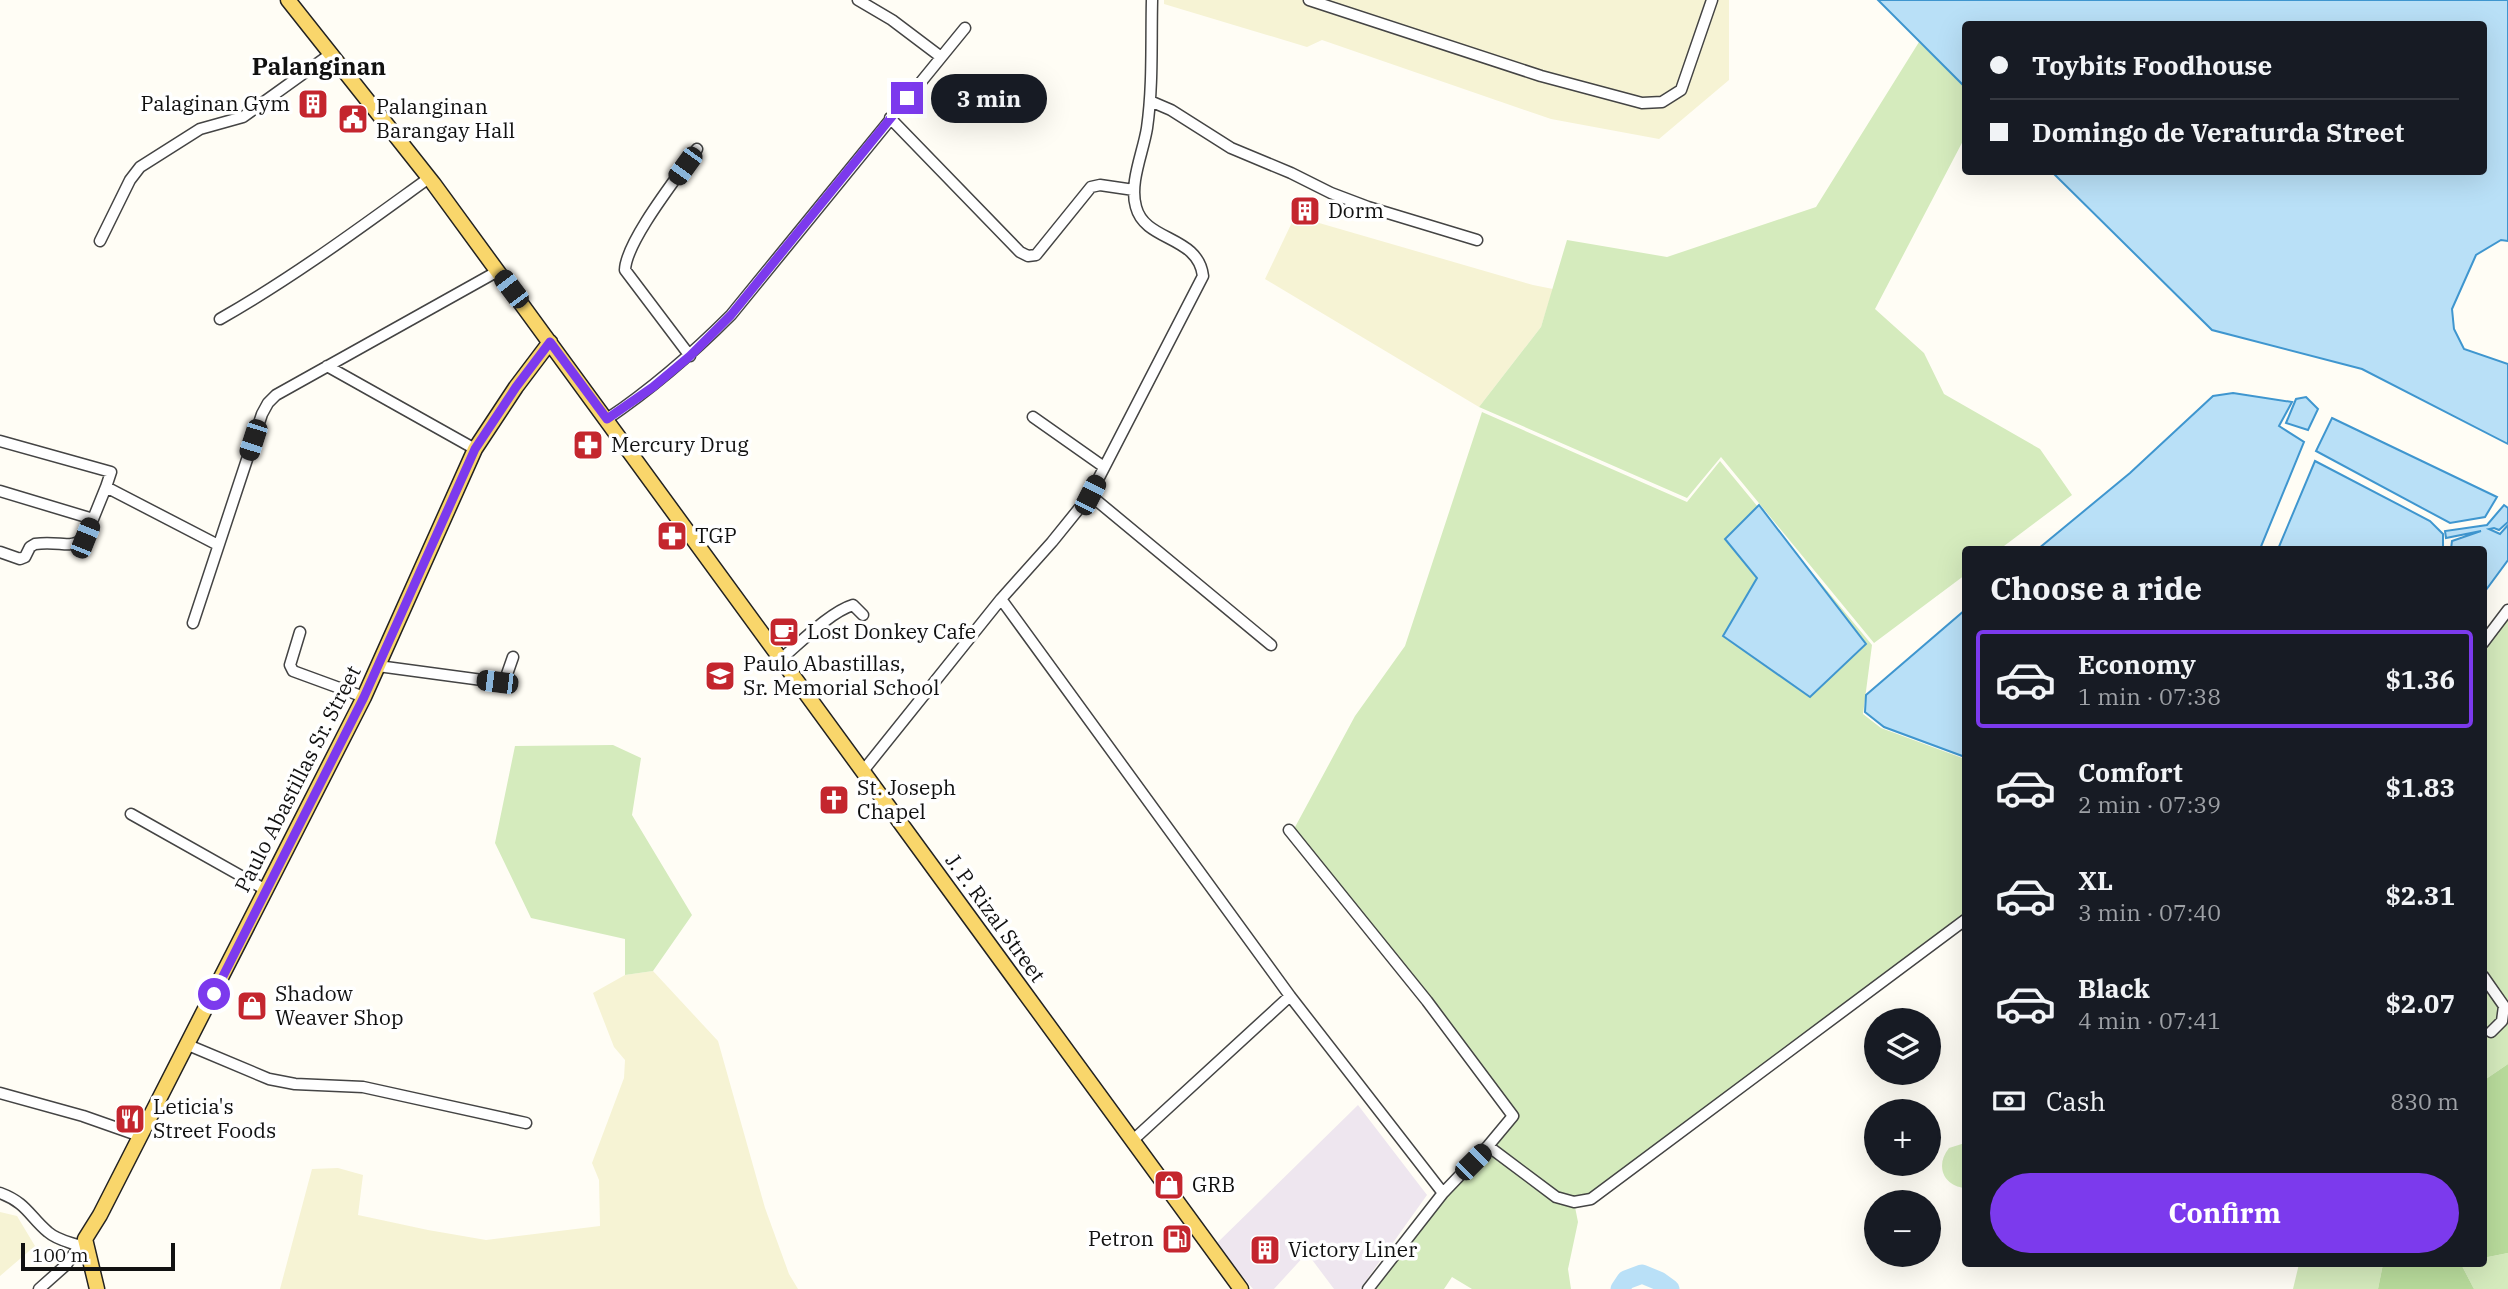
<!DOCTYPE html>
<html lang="en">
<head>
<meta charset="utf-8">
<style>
  body { margin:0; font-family:"IBM Plex Serif",serif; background:#242831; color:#f1f3f6; height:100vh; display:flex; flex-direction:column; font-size:26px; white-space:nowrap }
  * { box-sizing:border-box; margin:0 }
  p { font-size:23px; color:#9ea1a6 }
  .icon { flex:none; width:38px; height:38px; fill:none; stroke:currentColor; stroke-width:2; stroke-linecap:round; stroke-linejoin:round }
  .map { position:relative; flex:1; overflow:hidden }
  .details { position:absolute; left:1962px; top:546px; width:525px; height:721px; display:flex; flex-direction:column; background:#171b24; border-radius:7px; box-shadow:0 7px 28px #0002 }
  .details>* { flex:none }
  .banner { position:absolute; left:1962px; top:21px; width:525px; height:154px; border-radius:7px; box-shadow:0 7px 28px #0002; display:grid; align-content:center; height:154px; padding:0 28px; background:#171b24 }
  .fabs { position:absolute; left:1864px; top:1008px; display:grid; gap:14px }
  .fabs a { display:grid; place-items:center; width:77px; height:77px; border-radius:50%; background:#171b24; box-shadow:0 7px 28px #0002; font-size:35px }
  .scale { position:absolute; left:21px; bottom:18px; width:154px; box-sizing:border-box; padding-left:7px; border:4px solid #111; border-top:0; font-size:19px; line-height:24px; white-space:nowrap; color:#111; -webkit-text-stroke:5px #fff; paint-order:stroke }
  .end { position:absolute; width:32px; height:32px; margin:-16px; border:9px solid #7c3aed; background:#fff; box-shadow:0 0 0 4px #fff }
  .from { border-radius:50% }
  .bubble { position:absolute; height:49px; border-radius:24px; background:#171b24; box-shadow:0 7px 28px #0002; font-size:23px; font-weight:700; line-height:49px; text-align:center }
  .car { position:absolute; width:21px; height:42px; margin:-21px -10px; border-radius:9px; box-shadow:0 0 5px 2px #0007; background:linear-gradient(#222 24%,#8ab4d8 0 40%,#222 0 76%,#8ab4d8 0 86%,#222 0) }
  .banner b { display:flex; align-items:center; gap:24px; height:66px; font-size:26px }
  .banner b+b { border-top:2px solid #363941 }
  .banner i { width:18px; height:18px; background:#f1f3f6 }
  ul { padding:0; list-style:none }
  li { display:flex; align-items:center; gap:21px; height:98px; margin:0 14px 10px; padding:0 14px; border:4px solid transparent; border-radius:7px }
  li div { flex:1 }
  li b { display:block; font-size:26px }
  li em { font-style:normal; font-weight:700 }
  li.on { border-color:#7c3aed }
  li>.icon { width:63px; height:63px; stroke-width:1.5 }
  h2 { padding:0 28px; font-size:32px; line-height:84px }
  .pay { display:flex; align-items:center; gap:18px; height:77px; padding:0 28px; font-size:26px }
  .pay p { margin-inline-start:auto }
  .cta { display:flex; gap:14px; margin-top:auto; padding:14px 28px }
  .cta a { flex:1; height:80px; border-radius:42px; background:#7c3aed; color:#fff; font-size:28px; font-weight:700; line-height:80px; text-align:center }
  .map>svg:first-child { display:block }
  .industrial { fill:#eee6ef }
  .farmland { fill:#f6f3d4 }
  .green { fill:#d5ebbd }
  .forest { fill:#b9dc9c }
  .water { fill:#b9e0f7; stroke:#3f96cf; stroke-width:2 }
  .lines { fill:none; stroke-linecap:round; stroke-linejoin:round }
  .river { stroke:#b9e0f7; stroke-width:19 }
  .minor-casing { stroke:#444; stroke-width:13 }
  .major-casing { stroke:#222; stroke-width:17 }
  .minor { stroke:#fff; stroke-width:10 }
  .major { stroke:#f9d66b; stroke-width:14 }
  .route { stroke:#7c3aed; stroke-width:9 }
  .labels { text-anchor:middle; stroke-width:7; stroke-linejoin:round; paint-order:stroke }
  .poi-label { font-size:21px; fill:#111; stroke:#fff; text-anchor:start }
  .street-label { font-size:21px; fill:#111; stroke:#fff }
  .quarter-label { font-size:24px; font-weight:bold; fill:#111; stroke:#fff }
</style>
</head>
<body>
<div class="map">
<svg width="2508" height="1289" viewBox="0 0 2508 1289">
  <rect width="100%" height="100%" fill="#fffdf5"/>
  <path class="industrial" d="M1358,1105L1427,1195L1360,1289H1334L1307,1253L1274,1289H1253L1216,1244Z"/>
  <path class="farmland" d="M1164,0H1729V80L1659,139L1551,119L1322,40L1307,47L1164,4Z
    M1295,216L1533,285L1553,289L1541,327L1479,407L1265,279Z
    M653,971L718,1041L765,1208L789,1274L798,1289H280L312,1169L338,1168L363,1175L358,1215L428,1230L486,1240L600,1226L599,1180L592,1163L624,1078L625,1060L614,1047L593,993L625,975Z
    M0,1212L17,1216L35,1246L0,1276Z"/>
  <path class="green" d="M1919,42L1965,87V137L1875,309L1924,353L1944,394L2040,449L2072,495L2000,549L1965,550V575L1874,643L1721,457L1687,498L1479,407L1541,327L1567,240L1667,257L1816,207Z
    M1482,412L1687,502L1720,461L1872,645L1863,714L1881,728L1965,759V916L1592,1194L1575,1197L1558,1192L1491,1142L1515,1113L1294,829L1355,716L1405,646Z
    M2508,610V1064L2483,1081V643Z
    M613,745L641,758L632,815L692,915L653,971L625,975V939L531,918L495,843L515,746Z
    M1965,1143V1188C1943,1186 1935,1165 1949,1148Z
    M1488,1146L1556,1197L1574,1202L1578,1222L1568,1269L1571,1289H1472L1452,1277L1444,1289H1368Z
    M2508,1253V1289H2474L2461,1264H2483V1258Z
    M2299,1264H2383L2378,1289H2293Z"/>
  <path class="forest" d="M2508,1064V1253L2483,1258V1081Z
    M2383,1264H2461L2474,1289H2378Z"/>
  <path class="water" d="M1878,0H2508V241L2501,240L2476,255L2452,309L2454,329L2464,349L2508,364V444L2362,369L2212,330L2052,172H2483V24H1965V87Z
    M2233,393L2292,402L2279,426L2304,442L2260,549H2038L2130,473L2213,396Z
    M2306,397L2318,409L2308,430L2286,423L2296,399Z
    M2332,418L2497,497L2485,517L2450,523L2316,451Z
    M2315,461L2430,521L2443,534V549H2278Z
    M1759,505L1866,644L1810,697L1723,636L1757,578L1725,539Z
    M2504,505L2508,508V522L2499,530L2494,528L2489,529L2500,534L2508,525V560L2483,594V550L2451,549L2452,541L2481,531L2446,538L2445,531L2487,525Z
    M1965,610V757L1884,727L1865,712L1866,695Z"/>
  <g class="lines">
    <path class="river" d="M1620,1289L1626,1280L1642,1274L1659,1281L1670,1289"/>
    <g class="minor-casing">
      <path id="minor" d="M858,0L892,20L941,57
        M1309,0L1541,76L1642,103L1662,102L1681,90L1712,0
        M1150,101L1171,110L1231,148L1291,173L1331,193L1368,207L1477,240
        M890,118L1020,252L1028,256L1036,255L1091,187L1100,185L1134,190
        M100,241L130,180L140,167L200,129L243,117L332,53
        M220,319C294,277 361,227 429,178
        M690,356L625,270C626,241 679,175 697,149
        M327,366L475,449
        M1033,417L1104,467
        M607,419C653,388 692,354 731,315L965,28
        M0,441L111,472L106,487
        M0,491L93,519L106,487L218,545
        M1090,495L1271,645
        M0,552L20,559L25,557L30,547L35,544C68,539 77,558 93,519
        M1001,599L1052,542L1090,495L1203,276C1198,235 1145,242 1136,207C1129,183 1143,153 1147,128C1153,86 1151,42 1152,0
        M193,623L262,414L268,403L276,395L498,271
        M300,632L290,665L293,671L364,697
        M2483,643L2508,610
        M781,659C800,643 830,612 853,605L863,615
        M378,666L497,682L506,677L513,657
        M863,771L1001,599L1290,996L1443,1193
        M131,814L266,890
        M1289,830L1427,1001L1513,1116L1488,1146L1443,1193L1368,1289
        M2483,976L2504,1006L2502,1021L2491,1032
        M188,1045L269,1079L295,1084L363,1087L526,1123
        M0,1093L83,1116L140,1136
        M1132,1141L1290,996
        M1488,1146L1556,1197L1574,1202L1591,1199L1965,920
        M0,1193C27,1203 29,1216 48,1232C57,1240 69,1242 80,1246
        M39,1289L66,1265L83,1241"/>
    </g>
    <g class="major-casing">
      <path id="major" d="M288,0L433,183L1241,1289
        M97,1289L85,1239L100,1215L364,697L475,449L516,387L550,342"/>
    </g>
    <use href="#minor" class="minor"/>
    <use href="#major" class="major"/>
  </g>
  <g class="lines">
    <path class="route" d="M214,994L364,697L475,449L516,387L550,342L607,419L653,387L690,356L731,315L907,98"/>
  </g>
  <defs>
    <g id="building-square" transform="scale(1.575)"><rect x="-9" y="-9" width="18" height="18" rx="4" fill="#c4262e" stroke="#fff"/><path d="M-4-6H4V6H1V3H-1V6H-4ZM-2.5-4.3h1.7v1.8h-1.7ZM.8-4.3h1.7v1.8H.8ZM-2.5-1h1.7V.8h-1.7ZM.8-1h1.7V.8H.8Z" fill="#fff"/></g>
    <g id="civic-square" transform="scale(1.575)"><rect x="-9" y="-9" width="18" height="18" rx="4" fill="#c4262e" stroke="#fff"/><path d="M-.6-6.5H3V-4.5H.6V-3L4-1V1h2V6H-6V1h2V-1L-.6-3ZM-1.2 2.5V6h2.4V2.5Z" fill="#fff"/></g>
    <g id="pharmacy-square" transform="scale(1.575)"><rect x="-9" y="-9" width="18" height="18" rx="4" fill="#c4262e" stroke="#fff"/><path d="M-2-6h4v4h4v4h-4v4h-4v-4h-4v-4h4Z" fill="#fff"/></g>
    <g id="cafe-square" transform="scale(1.575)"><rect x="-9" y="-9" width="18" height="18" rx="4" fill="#c4262e" stroke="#fff"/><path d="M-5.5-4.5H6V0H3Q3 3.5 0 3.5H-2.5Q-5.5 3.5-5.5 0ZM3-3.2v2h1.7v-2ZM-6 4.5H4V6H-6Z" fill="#fff"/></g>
    <g id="school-square" transform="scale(1.575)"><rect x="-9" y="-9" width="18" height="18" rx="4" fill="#c4262e" stroke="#fff"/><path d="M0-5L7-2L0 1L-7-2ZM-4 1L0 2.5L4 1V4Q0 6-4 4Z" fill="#fff"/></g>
    <g id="church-square" transform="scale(1.575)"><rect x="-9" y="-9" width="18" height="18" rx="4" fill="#c4262e" stroke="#fff"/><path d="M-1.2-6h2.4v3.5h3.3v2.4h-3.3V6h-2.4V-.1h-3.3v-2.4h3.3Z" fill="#fff"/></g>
    <g id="shop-square" transform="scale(1.575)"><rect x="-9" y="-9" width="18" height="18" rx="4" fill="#c4262e" stroke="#fff"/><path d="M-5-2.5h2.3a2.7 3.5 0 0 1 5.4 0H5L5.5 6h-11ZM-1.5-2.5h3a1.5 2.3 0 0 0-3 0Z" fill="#fff"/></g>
    <g id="restaurant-square" transform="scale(1.575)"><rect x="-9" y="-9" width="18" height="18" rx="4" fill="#c4262e" stroke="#fff"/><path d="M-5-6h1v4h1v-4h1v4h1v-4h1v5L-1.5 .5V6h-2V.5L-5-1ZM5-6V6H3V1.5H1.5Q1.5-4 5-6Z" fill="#fff"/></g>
    <g id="fuel-square" transform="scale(1.575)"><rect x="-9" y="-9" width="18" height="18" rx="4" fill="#c4262e" stroke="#fff"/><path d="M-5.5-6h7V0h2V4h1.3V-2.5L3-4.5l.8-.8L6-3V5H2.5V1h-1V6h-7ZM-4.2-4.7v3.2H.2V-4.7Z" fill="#fff"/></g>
  </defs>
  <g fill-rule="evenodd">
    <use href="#building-square" x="313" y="104"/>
    <use href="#civic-square" x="353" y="119"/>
    <use href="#building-square" x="1305" y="211"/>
    <use href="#pharmacy-square" x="588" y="445"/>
    <use href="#pharmacy-square" x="672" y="536"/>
    <use href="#cafe-square" x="784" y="632"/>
    <use href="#school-square" x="720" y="676"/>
    <use href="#church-square" x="834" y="800"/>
    <use href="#shop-square" x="252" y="1006"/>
    <use href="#restaurant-square" x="130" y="1119"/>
    <use href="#shop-square" x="1169" y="1185"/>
    <use href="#fuel-square" x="1177" y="1239"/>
    <use href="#building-square" x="1265" y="1250"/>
  </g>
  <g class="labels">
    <g class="poi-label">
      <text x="290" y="111" text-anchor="end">Palaginan Gym</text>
      <text x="376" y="114">Palanginan<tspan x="376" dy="24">Barangay Hall</tspan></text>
      <text x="1328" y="218">Dorm</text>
      <text x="611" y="452">Mercury Drug</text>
      <text x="695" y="543">TGP</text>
      <text x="807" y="639">Lost Donkey Cafe</text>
      <text x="743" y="671">Paulo Abastillas,<tspan x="743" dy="24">Sr. Memorial School</tspan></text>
      <text x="857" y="795">St. Joseph<tspan x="857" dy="24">Chapel</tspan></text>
      <text x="275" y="1001">Shadow<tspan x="275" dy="24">Weaver Shop</tspan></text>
      <text x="153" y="1114">Leticia's<tspan x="153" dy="24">Street Foods</tspan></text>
      <text x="1192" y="1192">GRB</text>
      <text x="1154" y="1246" text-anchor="end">Petron</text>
      <text x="1288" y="1257">Victory Liner</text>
    </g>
    <g class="street-label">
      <text transform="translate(298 779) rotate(-63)" y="7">Paulo Abastillas Sr. Street</text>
      <text transform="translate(995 918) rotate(54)" y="7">J. P. Rizal Street</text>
    </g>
    <g class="quarter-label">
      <text x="319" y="75">Palanginan</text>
    </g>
  </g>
</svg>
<div class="fabs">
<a><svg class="icon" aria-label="layers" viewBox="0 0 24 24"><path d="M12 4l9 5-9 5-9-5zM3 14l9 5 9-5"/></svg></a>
<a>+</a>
<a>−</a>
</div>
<div class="scale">100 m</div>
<i class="end from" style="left:214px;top:994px"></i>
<i class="end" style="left:907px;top:98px"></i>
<div class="bubble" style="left:931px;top:74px;width:116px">3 min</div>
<i class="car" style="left:685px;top:166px;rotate:216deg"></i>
<i class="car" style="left:511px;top:289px;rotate:323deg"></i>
<i class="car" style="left:253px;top:440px;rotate:198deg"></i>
<i class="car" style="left:1090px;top:495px;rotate:27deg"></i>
<i class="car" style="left:85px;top:538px;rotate:22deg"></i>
<i class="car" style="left:497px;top:682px;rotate:277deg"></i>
<i class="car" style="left:1473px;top:1162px;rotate:45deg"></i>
<div class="banner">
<b><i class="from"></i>Toybits Foodhouse</b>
<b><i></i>Domingo de Veraturda Street</b>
</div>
<section class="details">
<h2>Choose a ride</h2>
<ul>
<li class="on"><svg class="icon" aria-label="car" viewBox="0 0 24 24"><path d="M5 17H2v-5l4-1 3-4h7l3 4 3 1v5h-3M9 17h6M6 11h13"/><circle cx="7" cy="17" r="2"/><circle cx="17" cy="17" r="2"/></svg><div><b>Economy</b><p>1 min · 07:38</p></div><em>$1.36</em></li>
<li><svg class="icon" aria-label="car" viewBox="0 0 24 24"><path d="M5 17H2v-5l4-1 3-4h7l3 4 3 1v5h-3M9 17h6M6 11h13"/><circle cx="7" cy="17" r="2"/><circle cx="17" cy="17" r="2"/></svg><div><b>Comfort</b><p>2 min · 07:39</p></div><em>$1.83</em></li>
<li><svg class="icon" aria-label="car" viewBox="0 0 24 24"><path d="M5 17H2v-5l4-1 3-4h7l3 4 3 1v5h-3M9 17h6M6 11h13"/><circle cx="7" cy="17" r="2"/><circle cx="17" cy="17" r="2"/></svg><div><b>XL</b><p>3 min · 07:40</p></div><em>$2.31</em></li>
<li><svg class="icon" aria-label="car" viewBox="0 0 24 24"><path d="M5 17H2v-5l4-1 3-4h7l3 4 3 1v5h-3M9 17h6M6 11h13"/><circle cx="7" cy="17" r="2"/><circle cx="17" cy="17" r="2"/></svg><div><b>Black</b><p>4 min · 07:41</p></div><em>$2.07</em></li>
</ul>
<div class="pay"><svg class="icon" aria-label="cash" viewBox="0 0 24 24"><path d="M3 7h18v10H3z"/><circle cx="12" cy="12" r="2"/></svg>Cash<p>830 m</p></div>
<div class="cta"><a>Confirm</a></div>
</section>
</div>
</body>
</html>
